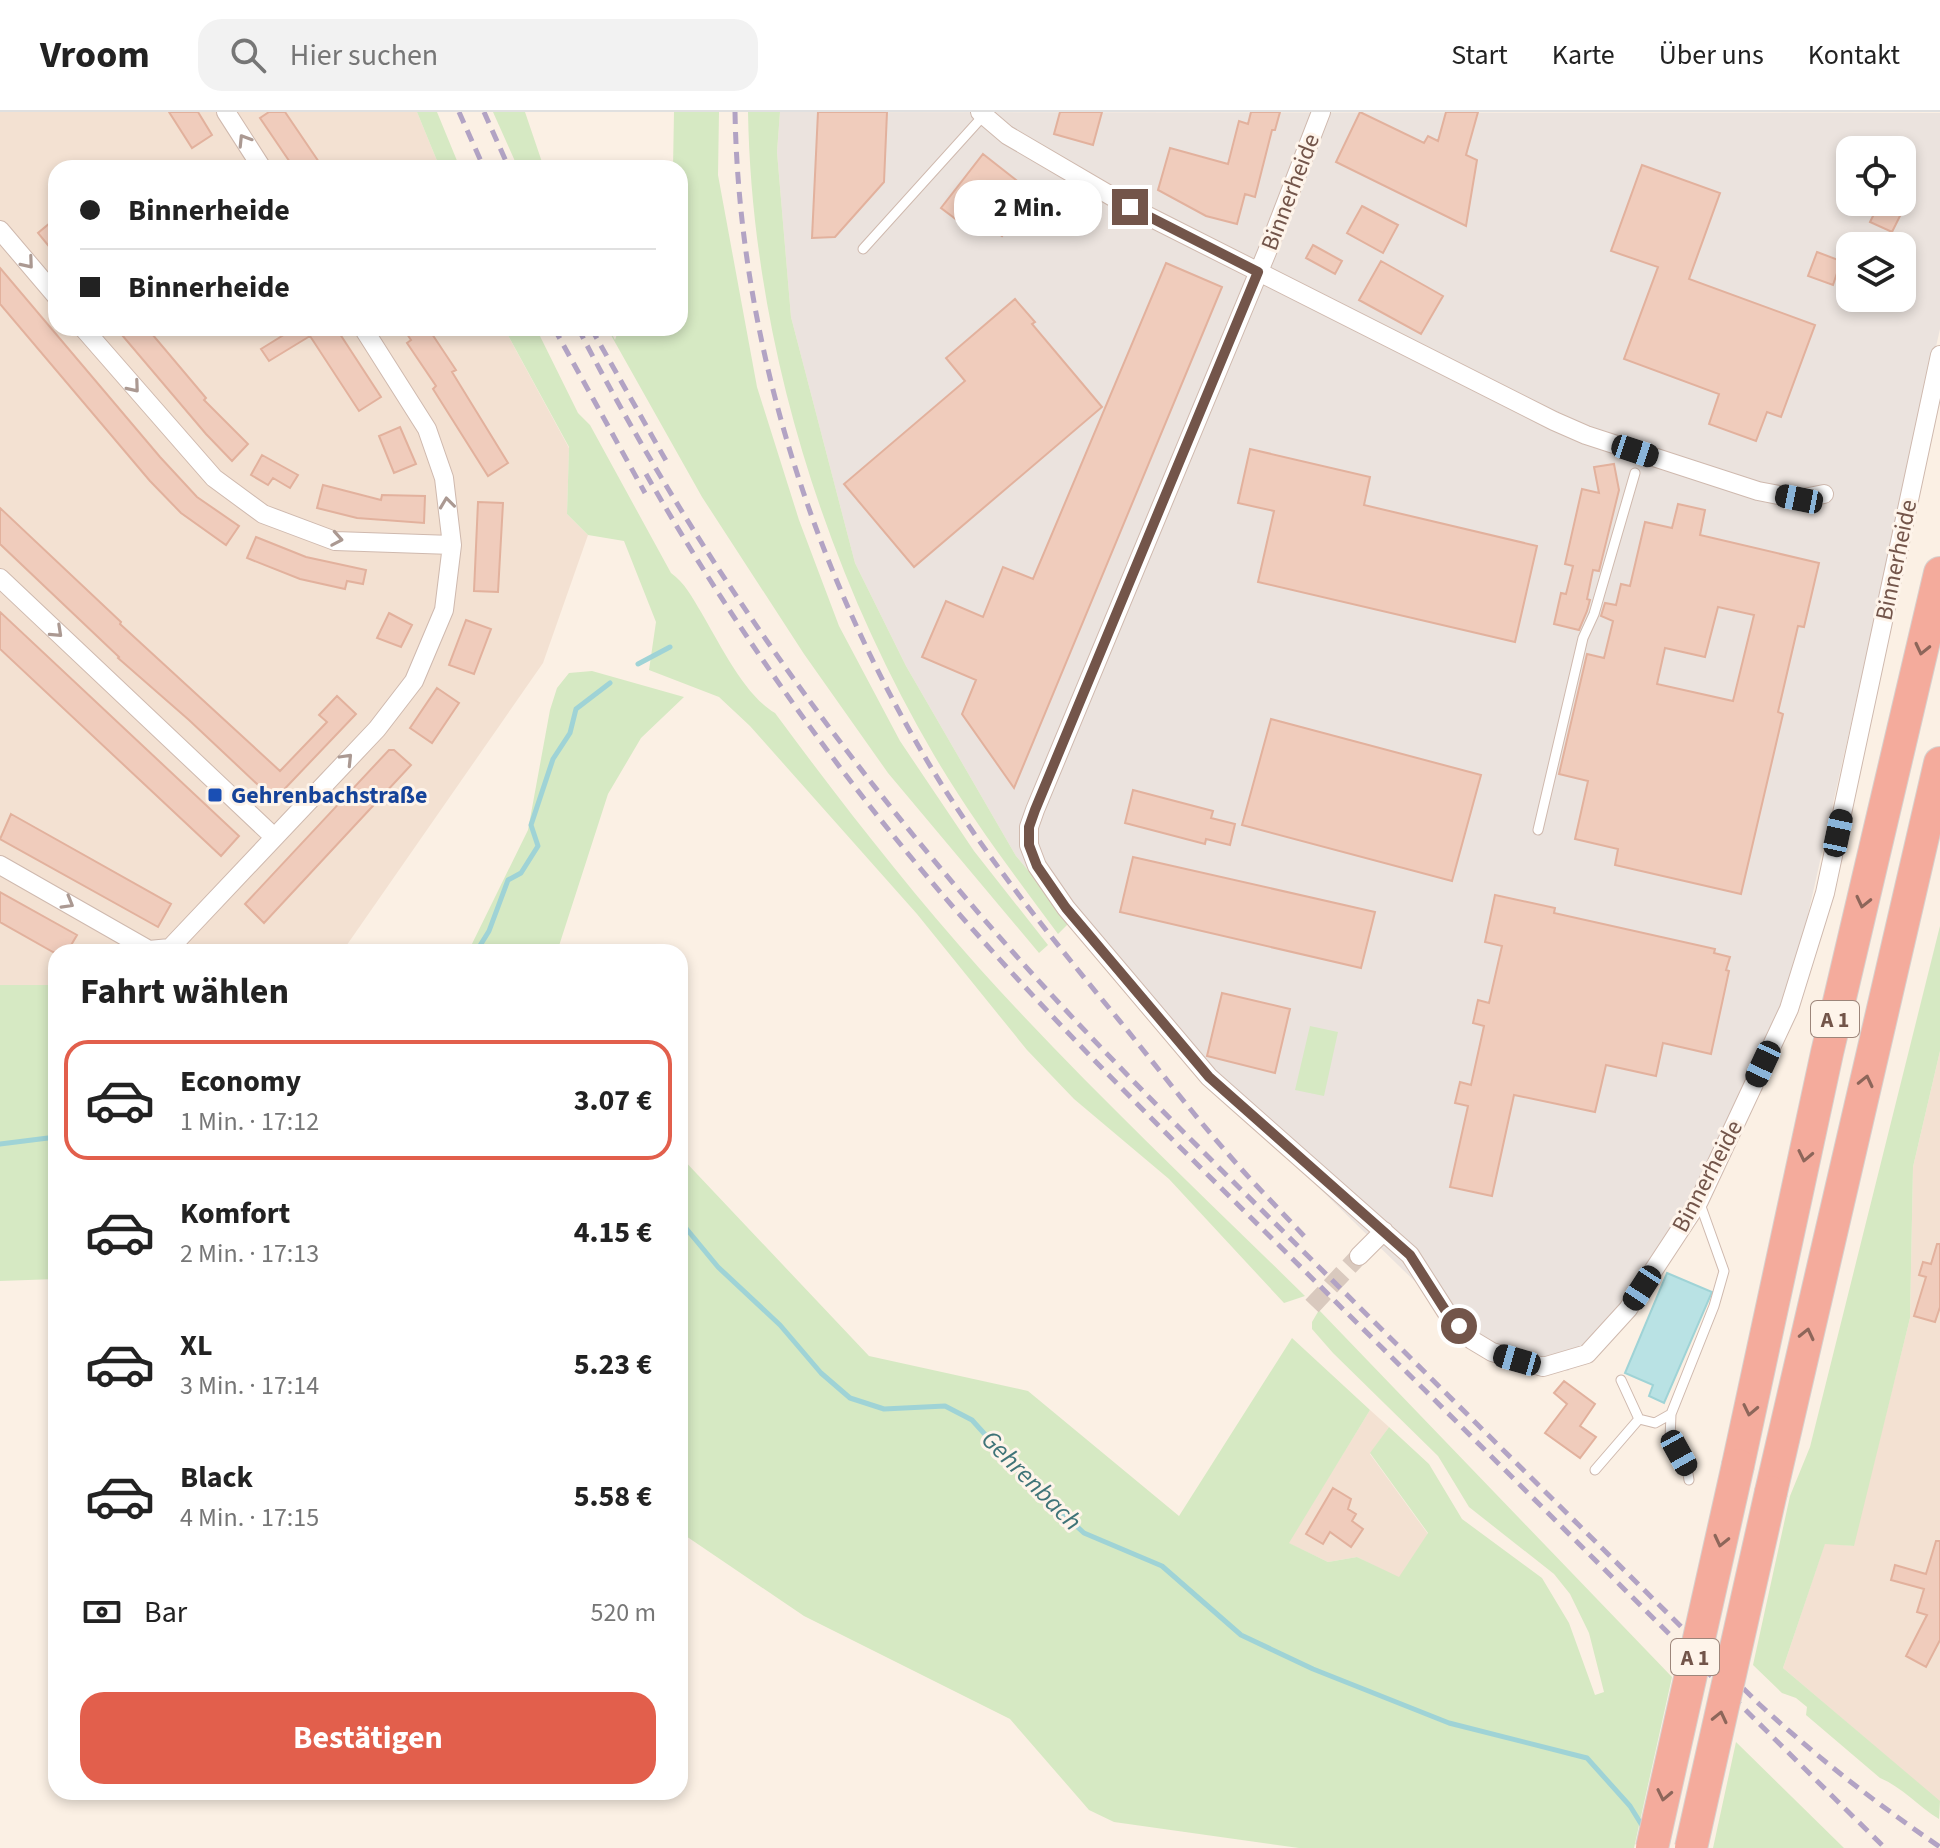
<!DOCTYPE html>
<html lang="de">
<head>
<meta charset="utf-8">
<style>
  body { margin:0; font-family:"Source Sans 3",sans-serif; background:#f2f2f2; color:#222; height:100vh; display:flex; flex-direction:column; font-size:30px; white-space:nowrap }
  * { box-sizing:border-box; margin:0 }
  p { font-size:26px; color:#767676 }
  .icon { flex:none; width:44px; height:44px; fill:none; stroke:currentColor; stroke-width:2; stroke-linecap:round; stroke-linejoin:round }
  .map { position:relative; flex:1; overflow:hidden }
  .panel { position:absolute; left:48px; top:832px; width:640px; height:856px; display:flex; flex-direction:column; background:#fff; border-radius:24px; box-shadow:0 4px 12px #0003 }
  .panel>* { flex:none }
  .guide { position:absolute; left:48px; top:48px; width:640px; height:176px; border-radius:24px; box-shadow:0 4px 12px #0003; display:grid; align-content:center; height:176px; padding:0 32px; background:#fff }
  .tools { position:absolute; left:1836px; top:24px; display:grid; gap:16px }
  .tools a { display:grid; place-items:center; width:80px; height:80px; border-radius:16px; background:#fff; box-shadow:0 4px 12px #0003; font-size:40px }
  .end { position:absolute; width:36px; height:36px; margin:-18px; border:10px solid #73554a; background:#fff; box-shadow:0 0 0 4px #fff }
  .from { border-radius:50% }
  .bubble { position:absolute; height:56px; border-radius:24px; background:#fff; box-shadow:0 4px 12px #0003; font-size:26px; font-weight:700; line-height:56px; text-align:center }
  .car { position:absolute; width:24px; height:48px; margin:-24px -12px; border-radius:10px; box-shadow:0 0 6px 2px #0007; background:linear-gradient(#222 24%,#8ab4d8 0 40%,#222 0 76%,#8ab4d8 0 86%,#222 0) }
  .guide b { display:flex; align-items:center; gap:28px; height:76px; font-size:30px }
  .guide b+b { border-top:2px solid #e0e0e0 }
  .guide i { width:20px; height:20px; background:#222 }
  ul { padding:0; list-style:none }
  li { display:flex; align-items:center; gap:24px; height:120px; margin:0 16px 12px; padding:0 16px; border:4px solid transparent; border-radius:24px }
  li div { flex:1 }
  li b { display:block; font-size:30px }
  li em { font-style:normal; font-weight:700 }
  li.selected { border-color:#e25f4c }
  li>.icon { width:72px; height:72px; stroke-width:1.5 }
  h2 { padding:0 32px; font-size:36px; line-height:96px }
  .pay { display:flex; align-items:center; gap:20px; height:88px; padding:0 32px; font-size:30px }
  .pay p { margin-inline-start:auto }
  .primary-button { display:flex; gap:16px; margin-top:auto; padding:16px 32px }
  .primary-button a { flex:1; height:92px; border-radius:24px; background:#e25f4c; color:#fff; font-size:32px; font-weight:700; line-height:92px; text-align:center }
  header { display:flex; align-items:center; gap:48px; box-sizing:border-box; height:112px; padding:0 40px; background:#fff; border-bottom:2px solid #e0e0e0 }
  header strong { font-size:38px }
  nav { display:flex; gap:44px; margin-inline-start:auto; font-size:28px }
  .search { width:560px; height:72px; background:#f2f2f2; display:flex; align-items:center; gap:20px; box-sizing:border-box; padding:0 28px; border-radius:24px; color:#767676; font-size:30px }
  .map>svg:first-child { display:block }
  .residential { fill:#f3e1d2 }
  .industrial { fill:#ebe3de; fill-rule:evenodd }
  .green { fill:#d6e9c3 }
  .water { fill:#b9e2e4; stroke:#9fd3d6; stroke-width:2 }
  .lines { fill:none; stroke-linecap:round; stroke-linejoin:round }
  .stream { stroke:#9fd3d6; stroke-width:5 }
  .building { fill:#f0ccbc; stroke:#e2b19d; stroke-width:2; fill-rule:evenodd }
  .minor-tunnel { stroke:#d9c9be; stroke-width:18; stroke-dasharray:18 9; stroke-linecap:butt }
  .service-casing { stroke:#cfb9ae; stroke-width:11 }
  .minor-casing { stroke:#cfb9ae; stroke-width:20 }
  .motorway-casing { stroke:#d8cfcc; stroke-width:34 }
  .service { stroke:#fff; stroke-width:9 }
  .minor { stroke:#fff; stroke-width:18 }
  .motorway { stroke:#f4ab9c; stroke-width:32 }
  .rail { stroke:#b2a3c4; stroke-width:5; stroke-dasharray:12 8; stroke-linecap:butt }
  .motorway-bridge-casing { stroke:#d8cfcc; stroke-width:34; stroke-linecap:butt }
  .motorway-bridge { stroke:#f4ab9c; stroke-width:32 }
  .oneway { stroke:#ab9992 }
  .oneway2 { stroke:#8d665a }
  .route { stroke:#73554a; stroke-width:10 }
  .transit-dot { fill:#1a4fb4; stroke:#fef4ea; stroke-width:3 }
  .labels { text-anchor:middle; stroke-width:6; stroke-linejoin:round; paint-order:stroke }
  .shield { fill:#fef4ea; stroke:#9d857a; stroke-width:2 }
  .shield-label { font-size:22px; font-weight:bold; fill:#73554a }
  .street-label { font-size:24px; fill:#73554a; stroke:#fef4ea }
  .transit-label { font-size:24px; font-weight:bold; fill:#164399; stroke:#fef4ea; text-anchor:start }
  .water-label { font-size:26px; font-style:italic; fill:#3f7478; stroke:#fef4ea }
</style>
</head>
<body>
<header>
<strong>Vroom</strong>
<div class="search"><svg class="icon" aria-label="search" viewBox="0 0 24 24"><circle cx="10" cy="10" r="6"/><path d="M15 15l6 6"/></svg>Hier suchen</div>
<nav><a>Start</a><a>Karte</a><a>Über uns</a><a>Kontakt</a></nav>
</header>
<div class="map">
<svg width="1940" height="1736" viewBox="0 0 1940 1736">
  <rect width="100%" height="100%" fill="#fbf0e4"/>
  <path class="residential" d="M0,0H417L440,56H56V216H504L569,336L567,402L588,423L543,551L342,840H56V874H0Z
    M1940,939V1690L1783,1556L1825,1431L1853,1434L1910,1206L1913,1055Z
    M1370,1298L1389,1315L1370,1342L1428,1422L1399,1466L1357,1445L1328,1450L1288,1431Z"/>
  <path class="industrial" d="M780,0L1940,1V217L1800,838L1773,928L1689,1111L1568,1259L1479,1232L1193,953L1016,744L906,554L855,451L791,205L777,40ZM1850,38H1902V90H1850ZM1850,134H1902V186H1850Z"/>
  <path class="green" d="M417,0H437L460,56H440Z
    M493,0H525L544,56H518Z
    M674,0H719L718,63L757,275L799,408L839,514L900,629L974,739L1048,833L1039,841L888,661L804,542L702,385L607,216H609L615,228L619,216H680V56H673Z
    M748,0H780L777,40L791,205L855,451L906,554L1016,744L1071,809L1058,822C1015,764 971,706 934,643C822,452 752,222 748,0Z
    M504,216H536L578,301L590,313L671,461C685,471 692,485 701,500C720,532 744,583 775,601C840,689 907,775 980,857C1083,971 1196,1077 1305,1184L1284,1191L1169,1067L1074,987L1027,938L917,802L750,614L719,585L649,558L656,510L624,429L588,423L567,402L569,335Z
    M592,559L684,585L641,626L608,682L557,840H468L528,718L550,598L557,576L569,561Z
    M1940,814V939L1913,1055L1910,1206L1854,1434L1825,1432L1783,1556L1940,1689L1939,1707C1918,1694 1902,1675 1880,1666L1806,1603L1807,1595L1796,1586L1782,1581L1753,1553L1790,1384L1810,1335Z
    M0,873H56V1167L0,1169Z
    M1310,914L1338,920L1324,984L1295,978Z
    M680,1044L869,1244L1028,1279L1179,1404L1292,1226L1370,1298L1289,1431L1328,1450L1357,1445L1399,1465L1428,1421L1370,1341L1389,1315L1429,1352L1462,1407L1542,1466L1569,1511L1595,1583L1604,1580L1589,1521L1570,1482L1554,1462L1469,1395L1438,1344L1333,1241L1312,1217V1210L1319,1198L1672,1565L1634,1736H1299L1114,1710L1089,1698L1010,1607L804,1504L680,1420Z
    M1736,1630L1844,1736H1713Z"/>
  <path class="water" d="M1667,1161L1712,1180L1664,1291L1649,1284L1653,1273L1625,1261Z"/>
  <g class="lines">
    <path class="stream" d="M638,552L670,535
      M476,840L489,819L508,768L521,761L538,734L531,713L553,647L570,621L576,597L610,571
      M0,1032L56,1025
      M680,1109L718,1155L780,1213L821,1261L850,1286L884,1297L945,1294L972,1308L1027,1369L1084,1421L1162,1454L1241,1523L1313,1557L1449,1611L1587,1646L1630,1694L1643,1715"/>
  </g>
  <path class="building" d="M169,0H198L212,23L192,36Z
    M269,0H285L323,56H294L260,6Z
    M818,0H887L884,70L835,125L812,126Z
    M1060,0H1102L1093,33L1054,22Z
    M1251,0H1280L1275,18H1272L1255,85L1245,82L1237,112L1206,104L1158,78L1170,36L1228,52L1239,9L1248,12Z
    M1360,0L1424,31L1428,24L1438,29L1446,0H1478L1466,43L1477,48L1466,114L1336,50Z
    M983,42L1035,83L1002,124L966,95L957,108L941,96Z
    M1642,53L1720,81L1689,167L1815,213L1781,305L1767,300L1756,329L1709,312L1719,282L1624,247L1658,155L1611,139Z
    M1880,90H1907L1892,120L1870,110Z
    M1362,94L1398,113L1383,141L1347,121Z
    M56,106V143L38,121Z
    M1313,133L1342,149L1335,162L1306,146Z
    M1817,140L1841,149L1833,173L1808,164Z
    M1381,149L1443,184L1421,222L1359,188Z
    M1166,151L1222,175L1014,676L962,602L976,568L922,545L946,489L983,505L1003,455L1033,467Z
    M0,156L160,345L197,385L239,414L226,433L181,401L150,369L0,192Z
    M1015,187L1035,210L1032,212L1102,295L914,455L844,372L965,269L946,246Z
    M116,216H147L206,286L204,288L248,332L232,349L206,322Z
    M295,216H336L381,285L359,299L310,224L269,249L261,237Z
    M403,216H428L456,258L452,260L508,351L488,364L433,277L436,274L407,231L411,228Z
    M400,315L416,352L394,361L379,324Z
    M1250,337L1370,365L1364,393L1537,434L1515,530L1258,470L1274,399L1238,391Z
    M262,343L298,363L290,376L273,366L268,373L251,363Z
    M1614,352L1619,378L1599,459L1593,458L1587,487L1590,488L1587,499L1579,518L1554,512L1561,481L1566,482L1573,454L1565,452L1582,377L1599,381L1594,355Z
    M323,373L381,388L382,383L425,384L424,411L357,406L317,396Z
    M478,390L503,391L498,480L474,479Z
    M1678,392L1705,398L1700,423L1819,451L1804,515L1798,514L1778,600L1783,602L1741,782L1615,753L1618,737L1575,727L1588,669L1559,662L1587,542L1604,546L1613,509L1601,504L1605,491L1616,493L1621,472L1630,474L1645,410L1672,416ZM1718,495L1754,503L1733,589L1657,572L1665,536L1705,545Z
    M0,396L121,510L120,512L280,659L327,610L319,603L337,584L356,602L274,688L189,608L118,546L119,545L0,432Z
    M256,425L306,445L366,458L363,472L347,469L345,477L300,467L247,446Z
    M0,500L239,724L221,744L0,537Z
    M389,501L412,513L401,535L377,526Z
    M466,508L491,517L474,562L449,553Z
    M437,576L459,591L432,631L410,616Z
    M1271,607L1481,663L1452,769L1242,713Z
    M389,638H394L411,653L264,811L245,792Z
    M1133,678L1213,699L1211,706L1235,712L1230,733L1206,727L1205,732L1125,711Z
    M11,702L171,792L158,815L0,727Z
    M1133,745L1375,800L1361,856L1120,800Z
    M0,780L77,823L67,840H53L0,810Z
    M1495,783L1555,796L1554,801L1715,837L1714,841L1730,845L1726,858L1729,859L1711,942L1663,931L1656,964L1606,953L1595,1000L1514,983L1492,1084L1450,1075L1468,994L1455,991L1460,970L1471,973L1484,914L1473,911L1478,888L1489,891L1502,834L1485,830Z
    M1222,881L1290,897L1275,961L1207,944Z
    M1937,1132H1940V1195L1935,1210L1914,1204L1926,1165L1919,1163L1923,1150L1931,1152Z
    M1564,1269L1595,1292L1580,1314L1596,1325L1580,1346L1545,1321L1567,1292L1554,1281Z
    M1333,1376L1351,1387L1348,1397L1356,1402L1352,1409L1363,1417L1351,1435L1330,1420L1323,1432L1306,1422Z
    M1936,1429H1940V1528L1926,1555L1906,1544L1927,1503L1917,1500L1924,1477L1891,1468L1895,1453L1926,1462Z"/>
  <g class="lines">
    <path class="minor-tunnel" d="M1312,1194L1359,1144"/>
    <g class="service-casing">
      <path id="service" d="M863,137L984,3
        M1538,718L1583,526L1594,502L1635,361
        M1621,1268L1639,1307L1655,1311L1671,1302
        M1595,1358L1639,1307
        M1689,1368L1687,1356L1670,1327L1671,1302L1714,1194L1724,1159L1699,1089"/>
    </g>
    <g class="minor-casing">
      <path id="minor" d="M226,0L262,56
        M980,0L1007,23L1130,95L1554,309L1586,323L1758,379L1799,387L1824,382
        M1321,0L1267,140L1035,698L1029,715V733L1037,754L1066,796L1209,965L1410,1143L1447,1201L1472,1228L1492,1240L1543,1255L1587,1242L1628,1197L1699,1089L1789,897L1825,781L1940,243
        M0,118L56,184
        M83,216L214,366L263,402L335,429L452,433
        M0,466L273,724
        M0,753L149,838L170,836L377,617L414,569L444,498L452,433L444,366L427,317L363,216
        M1359,1144L1384,1119"/>
    </g>
    <g class="motorway-casing">
      <path id="motorway" d="M1738,1353L1827,941L1940,461
        M1771,1380L1940,651"/>
    </g>
    <use href="#service" class="service"/>
    <use href="#minor" class="minor"/>
    <use href="#motorway" class="motorway"/>
    <path class="rail" d="M459,0L484,56
      M484,0L509,56
      M735,0C739,228 813,458 929,652C985,745 1054,829 1123,913C1158,956 1192,1001 1229,1043C1253,1071 1279,1097 1304,1124
      M554,216L645,381
      M578,216C694,441 843,649 1011,838C1112,952 1222,1058 1330,1166C1473,1308 1616,1450 1759,1592C1818,1646 1874,1690 1940,1735
      M591,216L669,354
      M646,362C731,510 830,651 941,781C1068,929 1211,1065 1349,1203C1528,1380 1705,1559 1885,1736"/>
    <g class="motorway-bridge-casing">
      <path id="motorway-bridge" d="M1652,1736L1738,1353
        M1691,1736L1771,1380"/>
    </g>
    <use href="#motorway-bridge" class="motorway-bridge"/>
  </g>
  <defs><path id="oneway-chevron" d="M-2-3.5L2.5 0L-2 3.5" fill="none" stroke-width="1.6" stroke-linecap="round" stroke-linejoin="round" transform="scale(2)"/></defs>
  <g class="oneway">
    <use href="#oneway-chevron" transform="translate(244 28) rotate(-122)"/>
    <use href="#oneway-chevron" transform="translate(28 151) rotate(50)"/>
    <use href="#oneway-chevron" transform="translate(134 275) rotate(50)"/>
    <use href="#oneway-chevron" transform="translate(447 391) rotate(-97)"/>
    <use href="#oneway-chevron" transform="translate(337 427) rotate(10)"/>
    <use href="#oneway-chevron" transform="translate(57 520) rotate(43)"/>
    <use href="#oneway-chevron" transform="translate(347 647) rotate(-46)"/>
    <use href="#oneway-chevron" transform="translate(68 791) rotate(30)"/>
  </g>
  <g class="oneway2">
    <use href="#oneway-chevron" transform="translate(1922 537) rotate(103)"/>
    <use href="#oneway-chevron" transform="translate(1863 790) rotate(103)"/>
    <use href="#oneway-chevron" transform="translate(1866 969) rotate(-77)"/>
    <use href="#oneway-chevron" transform="translate(1805 1044) rotate(102)"/>
    <use href="#oneway-chevron" transform="translate(1807 1222) rotate(-77)"/>
    <use href="#oneway-chevron" transform="translate(1750 1298) rotate(102)"/>
    <use href="#oneway-chevron" transform="translate(1721 1429) rotate(103)"/>
    <use href="#oneway-chevron" transform="translate(1720 1605) rotate(-77)"/>
    <use href="#oneway-chevron" transform="translate(1664 1683) rotate(102)"/>
  </g>
  <g class="lines">
    <path class="route" d="M1130,95L1258,160L1035,698L1029,715V733L1037,754L1066,796L1209,965L1410,1143L1447,1201L1459,1214"/>
  </g>
  <rect class="transit-dot" x="207" y="675" width="16" height="16" rx="4"/>
  <g class="labels">
    <g class="shield">
      <rect x="1811" y="889" width="48" height="36" rx="6"/>
      <rect x="1671" y="1527" width="48" height="36" rx="6"/>
    </g>
    <g class="shield-label">
      <text x="1835" y="915">A 1</text>
      <text x="1695" y="1553">A 1</text>
    </g>
    <g class="street-label">
      <text transform="translate(1290 80) rotate(-69)" y="8">Binnerheide</text>
      <text transform="translate(1896 448) rotate(-78)" y="8">Binnerheide</text>
      <text transform="translate(1707 1064) rotate(-62)" y="8">Binnerheide</text>
    </g>
    <g class="transit-label">
      <text x="231" y="691">Gehrenbachstraße</text>
    </g>
    <g class="water-label">
      <text transform="translate(1032 1368) rotate(45)" y="9">Gehrenbach</text>
    </g>
  </g>
</svg>
<div class="tools">
<a><svg class="icon" aria-label="locate" viewBox="0 0 24 24"><circle cx="12" cy="12" r="6"/><path d="M12 2v4M12 18v4M2 12h4M18 12h4"/></svg></a>
<a><svg class="icon" aria-label="layers" viewBox="0 0 24 24"><path d="M12 4l9 5-9 5-9-5zM3 14l9 5 9-5"/></svg></a>
</div>
<i class="end from" style="left:1459px;top:1214px"></i>
<i class="end" style="left:1130px;top:95px"></i>
<div class="bubble" style="left:954px;top:68px;width:148px">2 Min.</div>
<i class="car" style="left:1635px;top:339px;rotate:108deg"></i>
<i class="car" style="left:1799px;top:387px;rotate:281deg"></i>
<i class="car" style="left:1838px;top:721px;rotate:12deg"></i>
<i class="car" style="left:1763px;top:952px;rotate:205deg"></i>
<i class="car" style="left:1642px;top:1176px;rotate:213deg"></i>
<i class="car" style="left:1517px;top:1248px;rotate:286deg"></i>
<i class="car" style="left:1679px;top:1341px;rotate:151deg"></i>
<div class="guide">
<b><i class="from"></i>Binnerheide</b>
<b><i></i>Binnerheide</b>
</div>
<section class="panel">
<h2>Fahrt wählen</h2>
<ul>
<li class="selected"><svg class="icon" aria-label="car" viewBox="0 0 24 24"><path d="M5 17H2v-5l4-1 3-4h7l3 4 3 1v5h-3M9 17h6M6 11h13"/><circle cx="7" cy="17" r="2"/><circle cx="17" cy="17" r="2"/></svg><div><b>Economy</b><p>1 Min. · 17:12</p></div><em>3.07 €</em></li>
<li><svg class="icon" aria-label="car" viewBox="0 0 24 24"><path d="M5 17H2v-5l4-1 3-4h7l3 4 3 1v5h-3M9 17h6M6 11h13"/><circle cx="7" cy="17" r="2"/><circle cx="17" cy="17" r="2"/></svg><div><b>Komfort</b><p>2 Min. · 17:13</p></div><em>4.15 €</em></li>
<li><svg class="icon" aria-label="car" viewBox="0 0 24 24"><path d="M5 17H2v-5l4-1 3-4h7l3 4 3 1v5h-3M9 17h6M6 11h13"/><circle cx="7" cy="17" r="2"/><circle cx="17" cy="17" r="2"/></svg><div><b>XL</b><p>3 Min. · 17:14</p></div><em>5.23 €</em></li>
<li><svg class="icon" aria-label="car" viewBox="0 0 24 24"><path d="M5 17H2v-5l4-1 3-4h7l3 4 3 1v5h-3M9 17h6M6 11h13"/><circle cx="7" cy="17" r="2"/><circle cx="17" cy="17" r="2"/></svg><div><b>Black</b><p>4 Min. · 17:15</p></div><em>5.58 €</em></li>
</ul>
<div class="pay"><svg class="icon" aria-label="cash" viewBox="0 0 24 24"><path d="M3 7h18v10H3z"/><circle cx="12" cy="12" r="2"/></svg>Bar<p>520 m</p></div>
<div class="primary-button"><a>Bestätigen</a></div>
</section>
</div>
</body>
</html>
